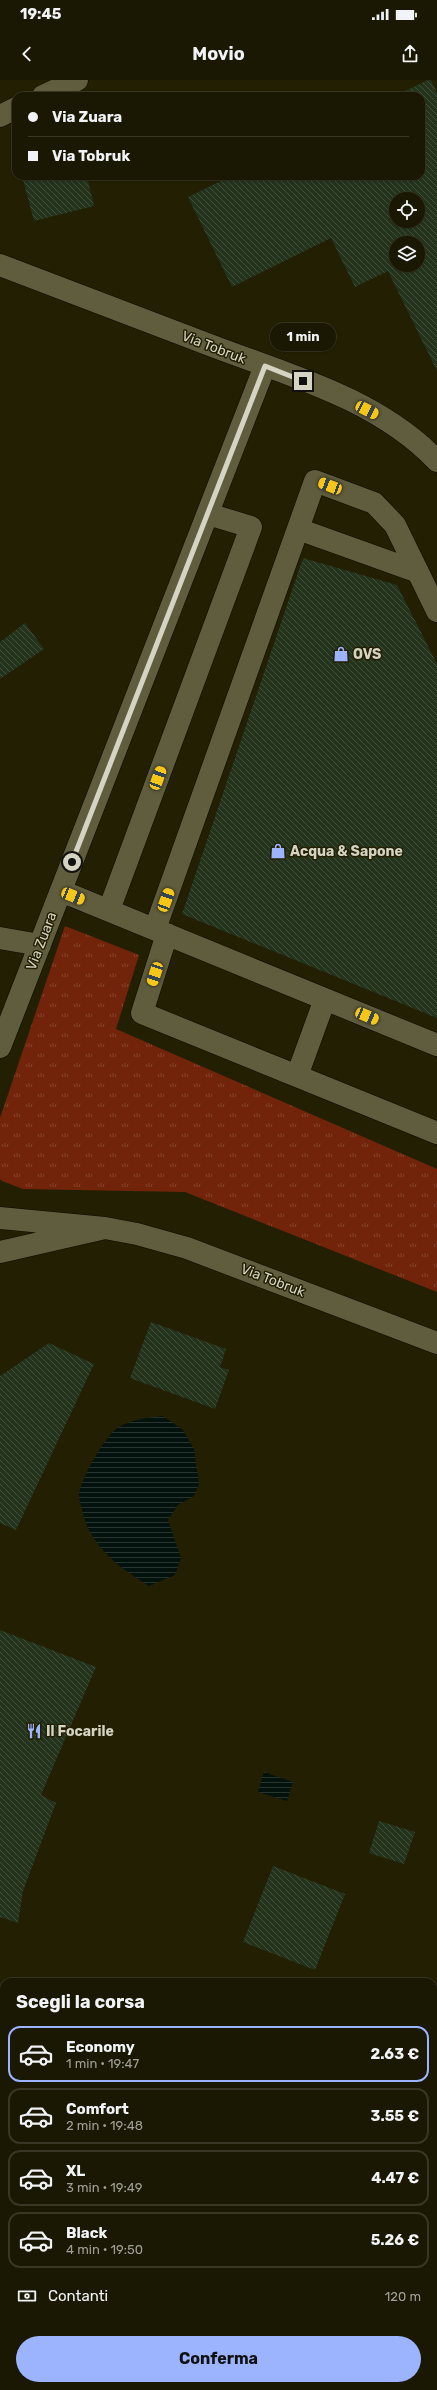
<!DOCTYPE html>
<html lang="it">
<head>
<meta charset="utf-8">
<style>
  body { margin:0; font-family:Rubik,sans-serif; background:#23200c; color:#f1f3f6; height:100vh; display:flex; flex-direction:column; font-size:15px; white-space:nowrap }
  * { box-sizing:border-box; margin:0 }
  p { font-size:13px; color:#9f9f99 }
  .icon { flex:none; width:22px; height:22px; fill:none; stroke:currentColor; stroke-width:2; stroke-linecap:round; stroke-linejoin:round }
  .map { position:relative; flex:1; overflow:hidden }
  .side { position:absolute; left:0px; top:1898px; width:437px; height:412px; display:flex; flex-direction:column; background:#1a1702; border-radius:12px 12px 0 0; box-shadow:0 1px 3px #0004,0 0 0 1px #383624 }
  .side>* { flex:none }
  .hud { position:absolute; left:12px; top:12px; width:413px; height:88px; border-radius:12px; box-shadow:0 1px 3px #0004,0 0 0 1px #383624; display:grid; align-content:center; height:88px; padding:0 16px; background:#1a1702 }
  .tools { position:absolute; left:389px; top:112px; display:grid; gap:8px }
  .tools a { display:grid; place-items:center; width:36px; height:36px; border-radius:50%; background:#1a1702; box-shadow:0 1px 3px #0004,0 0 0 1px #383624; font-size:20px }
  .end { position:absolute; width:18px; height:18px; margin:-9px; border:5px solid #d5d4c3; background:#111; box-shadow:0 0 0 2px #111 }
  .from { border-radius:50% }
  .bubble { position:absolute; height:28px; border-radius:14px; background:#1a1702; box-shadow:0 1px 3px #0004,0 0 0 1px #383624; font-size:13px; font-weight:700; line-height:28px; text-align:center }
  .car { position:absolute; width:12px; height:24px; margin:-12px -6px; border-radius:5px; box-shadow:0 0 3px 1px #0007; background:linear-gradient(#f5c518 24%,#345 0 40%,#f5c518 0 76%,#345 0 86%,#f5c518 0) }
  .hud b { display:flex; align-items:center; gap:14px; height:38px; font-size:15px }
  .hud b+b { border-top:1px solid #383624 }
  .hud i { width:10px; height:10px; background:#f1f3f6 }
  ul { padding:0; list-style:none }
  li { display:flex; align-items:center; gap:12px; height:56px; margin:0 8px 6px; padding:0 8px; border:2px solid #383624; border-radius:12px }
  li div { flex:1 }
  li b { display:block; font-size:15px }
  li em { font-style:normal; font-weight:700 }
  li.active { border-color:#9cb4fd }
  li>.icon { width:36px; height:36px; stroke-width:1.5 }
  h2 { padding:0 16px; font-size:18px; line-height:48px }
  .pay { display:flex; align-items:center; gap:10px; height:44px; padding:0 16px; font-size:15px }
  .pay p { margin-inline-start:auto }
  .button { display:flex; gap:8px; margin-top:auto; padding:8px 16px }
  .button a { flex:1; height:46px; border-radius:24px; background:#9cb4fd; color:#111; font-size:16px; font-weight:700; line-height:46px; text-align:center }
  .status { display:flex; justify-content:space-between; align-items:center; height:28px; padding:0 20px; background:#1a1702; direction:ltr }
  .status svg { height:11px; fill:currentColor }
  header { display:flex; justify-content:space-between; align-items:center; height:52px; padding:0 16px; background:#1a1702; font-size:18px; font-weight:700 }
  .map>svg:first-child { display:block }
  .grass { fill:url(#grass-tufts) }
  .water { fill:url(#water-rules) }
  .building { fill:url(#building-back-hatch); fill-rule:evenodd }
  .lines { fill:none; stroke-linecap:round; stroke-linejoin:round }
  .minor-casing { stroke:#0b0800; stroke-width:23 }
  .highway-casing { stroke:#0b0800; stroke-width:23 }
  .minor { stroke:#605d3e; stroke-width:22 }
  .highway { stroke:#b37306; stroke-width:22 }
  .route { stroke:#d5d4c3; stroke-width:5 }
  .labels { text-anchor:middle; stroke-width:3; stroke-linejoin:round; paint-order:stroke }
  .street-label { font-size:14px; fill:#d5d4c3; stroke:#221f02 }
  .poi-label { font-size:14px; font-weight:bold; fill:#d5d4c3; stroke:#221f02; text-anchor:start }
</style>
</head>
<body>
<div class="status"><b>19:45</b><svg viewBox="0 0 49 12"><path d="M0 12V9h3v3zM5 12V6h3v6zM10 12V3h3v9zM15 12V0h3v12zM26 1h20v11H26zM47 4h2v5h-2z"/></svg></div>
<header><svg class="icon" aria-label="back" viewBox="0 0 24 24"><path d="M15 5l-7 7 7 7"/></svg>Movio<svg class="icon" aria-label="share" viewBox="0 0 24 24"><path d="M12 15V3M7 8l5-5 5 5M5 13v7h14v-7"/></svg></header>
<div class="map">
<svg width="437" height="2310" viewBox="0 0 437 2310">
  <defs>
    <pattern id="grass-tufts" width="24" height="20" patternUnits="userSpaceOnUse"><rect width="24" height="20" fill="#72240a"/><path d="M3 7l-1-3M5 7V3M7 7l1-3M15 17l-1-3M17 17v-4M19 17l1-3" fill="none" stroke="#85432c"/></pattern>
    <pattern id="water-rules" width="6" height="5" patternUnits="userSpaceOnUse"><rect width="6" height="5" fill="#04120d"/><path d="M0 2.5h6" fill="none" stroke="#28342f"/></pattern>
    <pattern id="building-back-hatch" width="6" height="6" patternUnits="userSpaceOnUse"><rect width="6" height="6" fill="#23331c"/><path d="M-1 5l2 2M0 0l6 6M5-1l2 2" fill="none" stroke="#42503b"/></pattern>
  </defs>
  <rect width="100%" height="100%" fill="#221f02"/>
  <path class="grass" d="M65,846L139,875L116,949L437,1089V1212L185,1112L23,1109L2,1101L0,1099V1038Z"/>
  <path class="water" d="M163,1336L183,1350L194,1369L199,1404L194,1416L178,1425L168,1440L181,1478L175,1495L149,1506C125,1491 103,1476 89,1450C86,1445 79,1421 79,1415C80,1400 106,1354 119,1347C133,1339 147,1338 163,1336Z
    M264,1692L293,1702L287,1721L258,1712Z"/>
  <path class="building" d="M428,0H431L437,13V291L388,191L355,207L331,158L232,207L188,117L231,96H421V16H395ZM396,119H418V141H396ZM396,163H418V185H396Z
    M22,96H87L94,126L34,141Z
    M303,478L397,505L437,584V938L182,834Z
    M25,543L44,569L0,599V562Z
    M151,1242L226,1269L220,1287L229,1290L215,1329L130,1298Z
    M49,1263L94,1284L16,1450L0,1443V1296Z
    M0,1550L96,1587L41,1715L56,1723L23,1811L18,1843L0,1837Z
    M379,1741L415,1752L404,1784L369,1773Z
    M273,1786L345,1814L315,1890L243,1862Z"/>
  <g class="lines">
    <g class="minor-casing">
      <path id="minor" d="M43,16L77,0
        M0,36L16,28
        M0,185C72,213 144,240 215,267C292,296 379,320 437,381
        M298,449L418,492
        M61,811L437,965
        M109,830L251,447L208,434
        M155,849L315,401L374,423L395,445L437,531
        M167,854L142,933L297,996
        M0,858L40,865
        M325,919L297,996L437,1053
        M0,967L265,286
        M0,1138L105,1148L0,1172
        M105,1148L137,1154L187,1168L437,1263
        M0,2071L4,2073
        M433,2231L437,2233
        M0,2237L4,2238
        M0,2305L12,2310
        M182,2306L192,2310"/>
    </g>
    <g class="highway-casing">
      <path id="highway" d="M0,2116L4,2119
        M0,2184L4,2186
        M433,2289L437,2291
        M325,2306L335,2310"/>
    </g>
    <use href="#minor" class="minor"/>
    <use href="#highway" class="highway"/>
  </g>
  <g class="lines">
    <path class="route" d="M72,782L265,286L303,301"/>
  </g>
  <defs>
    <g id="shop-bare" transform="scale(1.2)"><path d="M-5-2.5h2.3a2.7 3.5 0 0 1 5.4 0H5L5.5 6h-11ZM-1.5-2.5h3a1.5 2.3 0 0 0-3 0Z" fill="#9cb4fd" stroke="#221f02" stroke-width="2.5" paint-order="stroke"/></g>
    <g id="restaurant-bare" transform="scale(1.2)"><path d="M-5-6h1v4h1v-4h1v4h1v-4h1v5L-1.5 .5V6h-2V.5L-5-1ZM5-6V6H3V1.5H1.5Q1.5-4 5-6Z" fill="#9cb4fd" stroke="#221f02" stroke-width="2.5" paint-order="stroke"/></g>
  </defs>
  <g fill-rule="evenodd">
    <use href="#shop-bare" x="341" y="574"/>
    <use href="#shop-bare" x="278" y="771"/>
    <use href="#restaurant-bare" x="34" y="1651"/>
  </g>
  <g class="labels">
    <g class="street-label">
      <text transform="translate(214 267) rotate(21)" y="5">Via Tobruk</text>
      <text transform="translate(41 861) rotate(-69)" y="5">Via Zuara</text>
      <text transform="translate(273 1200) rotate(21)" y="5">Via Tobruk</text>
    </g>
    <g class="poi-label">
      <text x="353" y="579">OVS</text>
      <text x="290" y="776">Acqua &amp; Sapone</text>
      <text x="46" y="1656">Il Focarile</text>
    </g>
  </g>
</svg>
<div class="tools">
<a><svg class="icon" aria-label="locate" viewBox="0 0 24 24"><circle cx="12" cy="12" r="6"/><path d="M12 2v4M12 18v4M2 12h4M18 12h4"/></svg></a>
<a><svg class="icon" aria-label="layers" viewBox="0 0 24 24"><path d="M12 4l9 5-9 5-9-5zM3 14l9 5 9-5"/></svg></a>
</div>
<i class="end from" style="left:72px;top:782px"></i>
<i class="end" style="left:303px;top:301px"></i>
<div class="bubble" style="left:270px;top:243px;width:66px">1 min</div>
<i class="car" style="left:367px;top:330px;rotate:117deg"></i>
<i class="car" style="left:330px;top:406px;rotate:291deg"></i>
<i class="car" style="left:158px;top:698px;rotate:20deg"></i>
<i class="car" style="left:73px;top:816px;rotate:112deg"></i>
<i class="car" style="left:166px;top:820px;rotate:20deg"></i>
<i class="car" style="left:155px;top:894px;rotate:198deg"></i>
<i class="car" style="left:367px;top:936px;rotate:113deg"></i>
<div class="hud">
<b><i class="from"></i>Via Zuara</b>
<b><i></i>Via Tobruk</b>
</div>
<section class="side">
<h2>Scegli la corsa</h2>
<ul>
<li class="active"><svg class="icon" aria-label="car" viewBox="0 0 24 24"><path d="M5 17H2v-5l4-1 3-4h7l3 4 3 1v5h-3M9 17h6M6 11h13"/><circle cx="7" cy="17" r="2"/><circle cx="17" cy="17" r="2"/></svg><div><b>Economy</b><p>1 min · 19:47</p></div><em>2.63 €</em></li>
<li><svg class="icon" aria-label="car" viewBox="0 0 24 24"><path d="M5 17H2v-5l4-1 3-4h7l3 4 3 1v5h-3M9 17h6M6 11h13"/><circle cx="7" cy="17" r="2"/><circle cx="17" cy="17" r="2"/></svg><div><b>Comfort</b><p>2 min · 19:48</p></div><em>3.55 €</em></li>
<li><svg class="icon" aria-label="car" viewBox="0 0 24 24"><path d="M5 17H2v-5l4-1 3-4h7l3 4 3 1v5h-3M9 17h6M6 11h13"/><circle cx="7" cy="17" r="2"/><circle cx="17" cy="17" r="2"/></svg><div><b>XL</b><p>3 min · 19:49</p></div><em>4.47 €</em></li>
<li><svg class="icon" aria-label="car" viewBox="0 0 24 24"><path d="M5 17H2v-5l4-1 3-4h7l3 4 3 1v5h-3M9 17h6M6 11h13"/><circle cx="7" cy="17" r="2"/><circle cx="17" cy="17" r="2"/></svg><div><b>Black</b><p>4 min · 19:50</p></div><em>5.26 €</em></li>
</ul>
<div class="pay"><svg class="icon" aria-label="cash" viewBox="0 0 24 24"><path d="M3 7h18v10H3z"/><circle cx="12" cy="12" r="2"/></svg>Contanti<p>120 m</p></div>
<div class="button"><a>Conferma</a></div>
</section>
</div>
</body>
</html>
